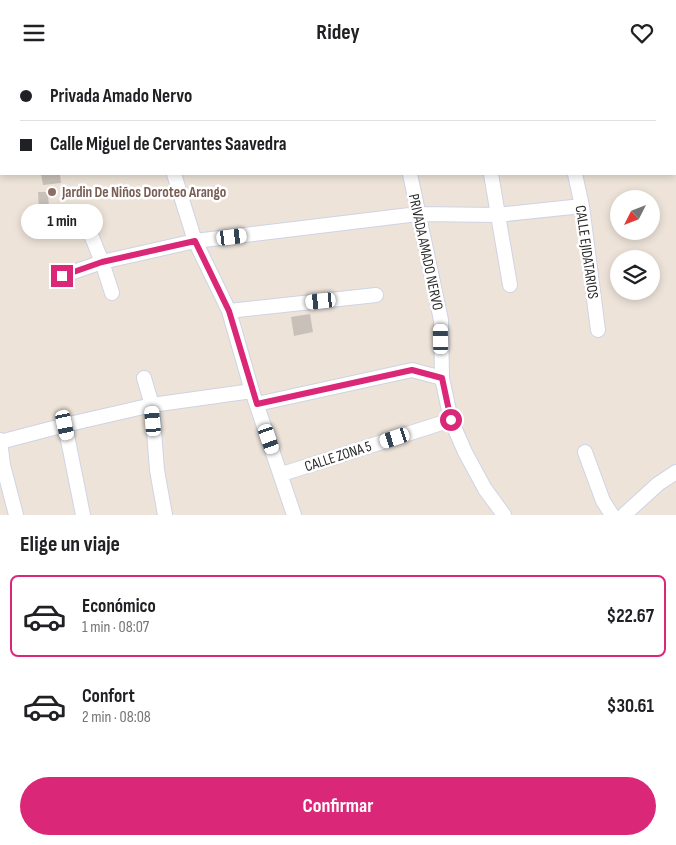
<!DOCTYPE html>
<html lang="es">
<head>
<meta charset="utf-8">
<style>
  body { margin:0; font-family:"Sofia Sans Condensed",sans-serif; background:#f6f6f6; color:#202124; height:100vh; display:flex; flex-direction:column; font-size:19px; white-space:nowrap }
  * { box-sizing:border-box; margin:0 }
  p { font-size:16px; color:#757577 }
  .icon { flex:none; width:28px; height:28px; fill:none; stroke:currentColor; stroke-width:2; stroke-linecap:round; stroke-linejoin:round }
  .map { position:relative; height:450px; overflow:hidden }
  .side { display:flex; flex-direction:column; background:#fff; flex:1 }
  .side>* { flex:none }
  .banner { position:absolute; left:0px; top:0px; width:676px; height:110px; box-shadow:0 2px 8px #0003; display:grid; align-content:center; height:110px; padding:0 20px; background:#fff }
  .needle { width:32px; rotate:228deg }
  .tools { position:absolute; left:610px; top:125px; display:grid; gap:10px }
  .tools a { display:grid; place-items:center; width:50px; height:50px; border-radius:50%; background:#fff; box-shadow:0 2px 8px #0003; font-size:25px }
  .end { position:absolute; width:22px; height:22px; margin:-11px; border:6px solid #db2777; background:#fff; box-shadow:0 0 0 2px #fff }
  .from { border-radius:50% }
  .bubble { position:absolute; height:35px; border-radius:18px; background:#fff; box-shadow:0 2px 8px #0003; font-size:16px; font-weight:700; line-height:35px; text-align:center }
  .car { position:absolute; width:15px; height:30px; margin:-15px -8px; border-radius:6px; box-shadow:0 0 4px 1px #0007; background:linear-gradient(#fff 24%,#345 0 40%,#fff 0 76%,#345 0 86%,#fff 0) }
  .banner b { display:flex; align-items:center; gap:18px; height:48px; font-size:19px }
  .banner b+b { border-top:1px solid #e0e0e0 }
  .banner i { width:12px; height:12px; background:#202124 }
  ul { padding:0; list-style:none }
  li { display:flex; align-items:center; gap:15px; height:82px; margin:0 10px 8px; padding:0 10px; border:2px solid transparent; border-radius:8px }
  li div { flex:1 }
  li b { display:block; font-size:19px }
  li em { font-style:normal; font-weight:700 }
  li.active { border-color:#db2777 }
  li>.icon { width:45px; height:45px; stroke-width:1.5 }
  h2 { padding:0 20px; font-size:22px; line-height:60px }
  .cta { display:flex; gap:10px; margin-top:auto; padding:10px 20px }
  .cta a { flex:1; height:58px; border-radius:30px; background:#db2777; color:#fff; font-size:20px; font-weight:700; line-height:58px; text-align:center }
  header { display:flex; justify-content:space-between; align-items:center; height:65px; padding:0 20px; background:#fff; font-size:22px; font-weight:700 }
  .map>svg:first-child { display:block }
  .building { fill:#c8c0b9 }
  .lines { fill:none; stroke-linecap:round; stroke-linejoin:round }
  .minor-casing { stroke:#ced4e4; stroke-width:16 }
  .minor { stroke:#fff; stroke-width:14 }
  .route { stroke:#db2777; stroke-width:6 }
  .education-dot { fill:#8d6e63; stroke:#fff; stroke-width:2 }
  .labels { text-anchor:middle; stroke-width:5; stroke-linejoin:round; paint-order:stroke }
  .education-label { font-size:15px; font-weight:bold; fill:#785e54; stroke:#fff; text-anchor:start }
  .street-label { font-size:15px; fill:#292929; stroke:#fff }
</style>
</head>
<body>
<header><svg class="icon" aria-label="menu" viewBox="0 0 24 24"><path d="M4 6h16M4 12h16M4 18h16"/></svg>Ridey<svg class="icon" aria-label="heart" viewBox="0 0 24 24"><path d="M12 20l-8-8c-3-5 5-10 8-4 3-6 11-1 8 4z"/></svg></header>
<div class="map">
<svg width="676" height="450" viewBox="0 0 676 450">
  <rect width="100%" height="100%" fill="#ede3d9"/>
  <path class="building" d="M41,109H60L61,118L43,120Z
    M38,127H48L49,144H39Z
    M310,249L313,267L294,271L291,252Z"/>
  <g class="lines">
    <g class="minor-casing">
      <path id="minor" d="M88,0L89,1
        M171,0L178,1
        M231,0L232,1
        M533,1H536
        M673,1L674,0
        M675,44L676,46
        M0,97L1,98
        M174,109L195,176L229,246L252,326L294,450
        M410,109L441,255L442,313L451,355L465,387L485,424L504,450
        M491,109L510,220
        M575,109L582,141L598,265
        M83,150L102,197L112,228
        M62,211L102,197L195,176L418,149L497,150L582,141
        M229,246L376,230
        M144,313L152,340L157,405L165,450
        M257,339L412,305L442,313
        M65,360L83,450
        M0,375L3,400L16,450
        M0,377L65,360L152,340L252,326
        M585,387L603,436L612,450
        M282,409L451,355
        M624,450L658,419L676,407"/>
    </g>
    <use href="#minor" class="minor"/>
  </g>
  <g class="lines">
    <path class="route" d="M62,211L102,197L195,176L229,246L257,339L412,305L442,313L451,355"/>
  </g>
  <circle class="education-dot" cx="52" cy="127" r="5"/>
  <g class="labels">
    <g class="education-label">
      <text x="62" y="132">Jardin De Niños Doroteo Arango</text>
    </g>
    <g class="street-label">
      <text transform="translate(426 187) rotate(78)" y="5">PRIVADA AMADO NERVO</text>
      <text transform="translate(587 187) rotate(82)" y="5">CALLE EJIDATARIOS</text>
      <text transform="translate(338 391) rotate(-18)" y="5">CALLE ZONA 5</text>
    </g>
  </g>
</svg>
<div class="tools">
<a><svg class="needle" viewBox="-14 -14 28 28"><path d="M0-13l5 13h-10z" fill="#e53935"/><path d="M0 13l5-13h-10z" fill="#757577"/></svg></a>
<a><svg class="icon" aria-label="layers" viewBox="0 0 24 24"><path d="M12 4l9 5-9 5-9-5zM3 14l9 5 9-5"/></svg></a>
</div>
<i class="end from" style="left:451px;top:355px"></i>
<i class="end" style="left:62px;top:211px"></i>
<div class="bubble" style="left:21px;top:139px;width:82px">1 min</div>
<i class="car" style="left:232px;top:172px;rotate:83deg"></i>
<i class="car" style="left:321px;top:236px;rotate:264deg"></i>
<i class="car" style="left:441px;top:274px;rotate:359deg"></i>
<i class="car" style="left:153px;top:356px;rotate:355deg"></i>
<i class="car" style="left:65px;top:360px;rotate:168deg"></i>
<i class="car" style="left:395px;top:373px;rotate:252deg"></i>
<i class="car" style="left:269px;top:374px;rotate:161deg"></i>
<div class="banner">
<b><i class="from"></i>Privada Amado Nervo</b>
<b><i></i>Calle Miguel de Cervantes Saavedra</b>
</div>
</div>
<section class="side">
<h2>Elige un viaje</h2>
<ul>
<li class="active"><svg class="icon" aria-label="car" viewBox="0 0 24 24"><path d="M5 17H2v-5l4-1 3-4h7l3 4 3 1v5h-3M9 17h6M6 11h13"/><circle cx="7" cy="17" r="2"/><circle cx="17" cy="17" r="2"/></svg><div><b>Económico</b><p>1 min · 08:07</p></div><em>$22.67</em></li>
<li><svg class="icon" aria-label="car" viewBox="0 0 24 24"><path d="M5 17H2v-5l4-1 3-4h7l3 4 3 1v5h-3M9 17h6M6 11h13"/><circle cx="7" cy="17" r="2"/><circle cx="17" cy="17" r="2"/></svg><div><b>Confort</b><p>2 min · 08:08</p></div><em>$30.61</em></li>
</ul>
<div class="cta"><a>Confirmar</a></div>
</section>
</body>
</html>
